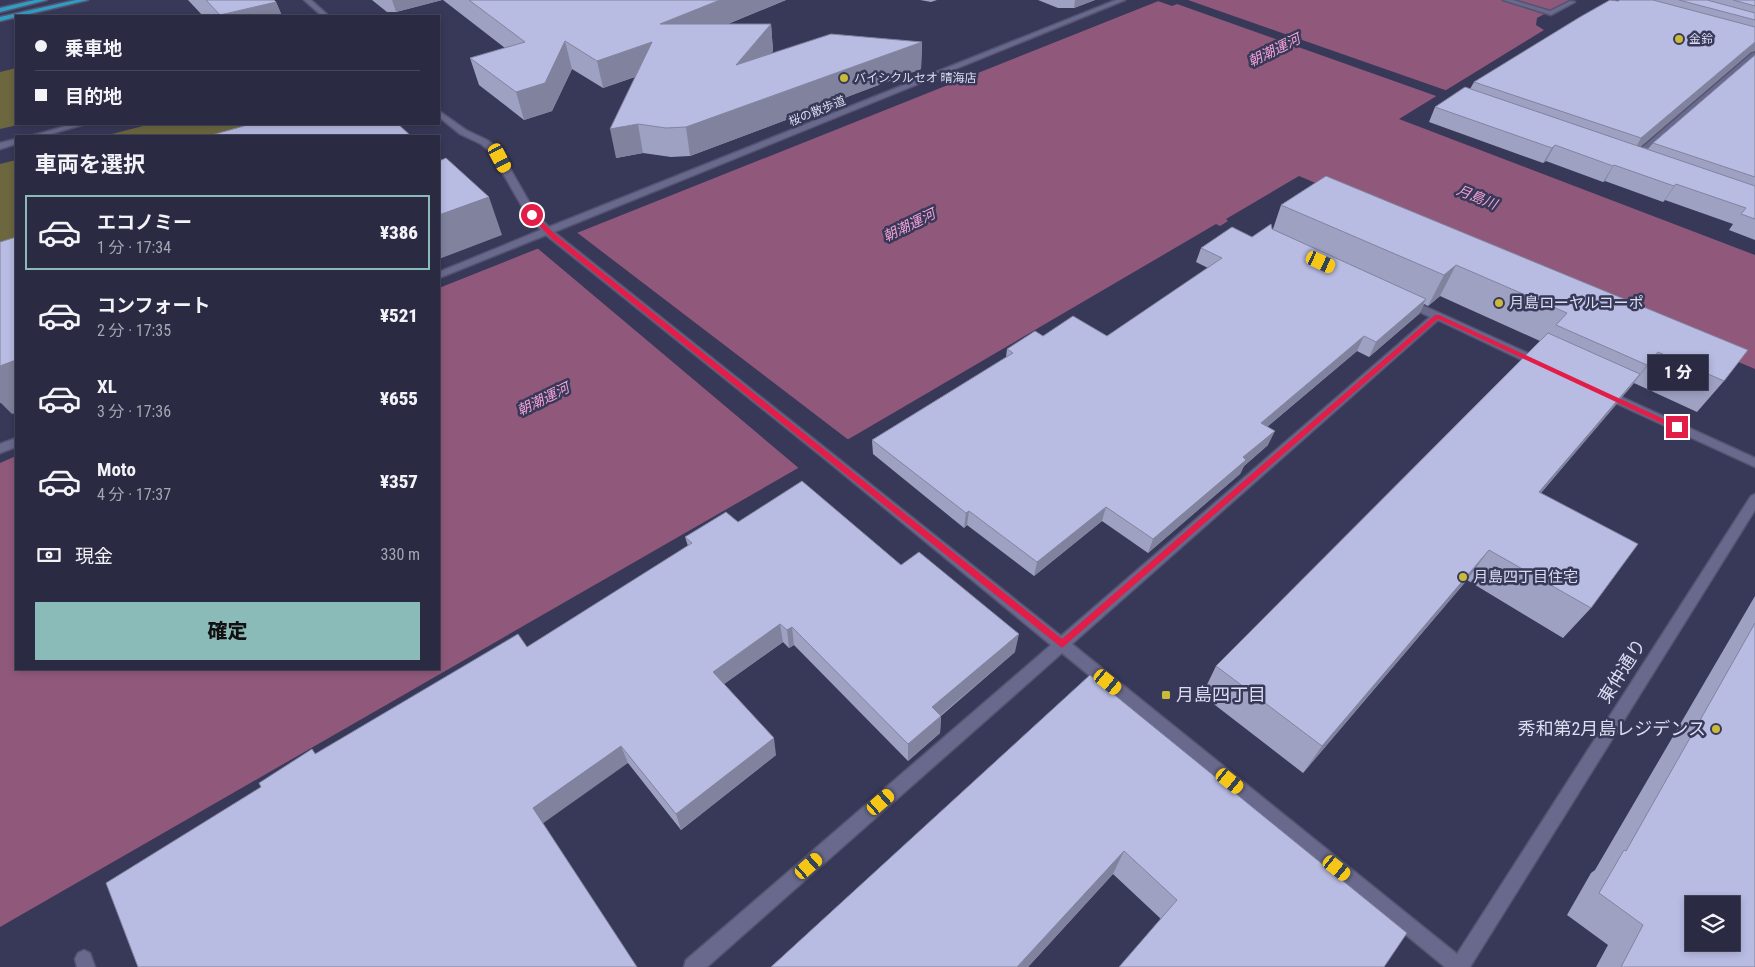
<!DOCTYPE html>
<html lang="ja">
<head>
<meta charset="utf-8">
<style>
  body { margin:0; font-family:"Roboto Condensed","Noto Sans JP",sans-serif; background:#32324a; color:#f1f3f6; height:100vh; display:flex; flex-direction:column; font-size:19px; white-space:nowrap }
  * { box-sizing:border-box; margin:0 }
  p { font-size:16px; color:#a5a7b2 }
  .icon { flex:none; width:28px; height:28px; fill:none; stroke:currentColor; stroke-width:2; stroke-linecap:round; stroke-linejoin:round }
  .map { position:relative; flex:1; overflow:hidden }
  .panel { position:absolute; left:15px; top:135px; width:425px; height:535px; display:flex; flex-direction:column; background:#2a2a43; border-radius:0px; box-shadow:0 2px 8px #0003,0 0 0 1px #46465c }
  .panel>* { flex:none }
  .hud { position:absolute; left:15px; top:15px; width:425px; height:110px; border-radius:0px; box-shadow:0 2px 8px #0003,0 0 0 1px #46465c; display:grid; align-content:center; height:110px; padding:0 20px; background:#2a2a43 }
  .tools { position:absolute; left:1685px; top:896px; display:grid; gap:10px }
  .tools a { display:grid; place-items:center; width:55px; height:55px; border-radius:0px; background:#2a2a43; box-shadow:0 2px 8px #0003,0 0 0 1px #46465c; font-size:25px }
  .end { position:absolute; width:22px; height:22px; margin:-11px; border:6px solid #e11d48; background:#fff; box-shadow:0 0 0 2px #fff }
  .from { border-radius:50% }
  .bubble { position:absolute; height:35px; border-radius:0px; background:#2a2a43; box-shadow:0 2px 8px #0003,0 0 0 1px #46465c; font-size:16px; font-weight:800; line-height:35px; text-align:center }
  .car { position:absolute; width:15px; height:30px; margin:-15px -8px; border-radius:6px; box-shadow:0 0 4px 1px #0007; background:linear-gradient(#f5c518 24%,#345 0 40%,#f5c518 0 76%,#345 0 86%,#f5c518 0) }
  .hud b { display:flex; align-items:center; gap:18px; height:48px; font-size:19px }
  .hud b+b { border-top:1px solid #46465c }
  .hud i { width:12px; height:12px; background:#f1f3f6 }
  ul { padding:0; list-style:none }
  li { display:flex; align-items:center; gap:15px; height:75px; margin:0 10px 8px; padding:0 10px; border:2px solid transparent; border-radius:0px }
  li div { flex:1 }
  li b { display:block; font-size:19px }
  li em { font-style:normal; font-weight:800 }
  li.active { border-color:#8bbbb9 }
  li>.icon { width:45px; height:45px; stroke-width:1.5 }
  h2 { padding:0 20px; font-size:22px; line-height:60px }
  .pay { display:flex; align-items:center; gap:12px; height:55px; padding:0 20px; font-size:19px }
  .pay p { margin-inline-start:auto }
  .button { display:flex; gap:10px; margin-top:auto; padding:10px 20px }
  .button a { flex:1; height:58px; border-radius:0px; background:#8bbbb9; color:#111; font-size:20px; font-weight:800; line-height:58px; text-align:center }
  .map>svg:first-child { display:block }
  .green { fill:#6c673f }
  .water { fill:#90597b }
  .pier { fill:#383859 }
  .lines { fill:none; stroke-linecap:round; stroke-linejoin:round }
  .minor-casing { stroke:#545470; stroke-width:3 }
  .major-casing { stroke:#545470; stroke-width:3 }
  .minor { fill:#68698d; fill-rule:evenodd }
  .major { fill:#309dc5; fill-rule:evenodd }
  .wall { fill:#9ea1c2 }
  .shaded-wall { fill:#81839e }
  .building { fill:#b8bbe2; stroke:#81839e; fill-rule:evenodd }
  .route { fill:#e11d48 }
  .poi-dot { fill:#caba3a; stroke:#383859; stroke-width:2 }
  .labels { text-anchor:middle; stroke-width:5; stroke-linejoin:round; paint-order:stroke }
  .far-poi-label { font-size:12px; fill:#dcdef2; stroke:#383859; text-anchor:start }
  .far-street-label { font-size:12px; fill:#dcdef2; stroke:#383859 }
  .far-water-label { font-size:14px; font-style:italic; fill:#f4a2d5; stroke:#383859 }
  .poi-label { font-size:15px; fill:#dcdef2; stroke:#383859; text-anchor:start }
  .near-street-label { font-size:18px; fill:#dcdef2; stroke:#383859 }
  .near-poi-label { font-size:18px; fill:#dcdef2; stroke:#383859; text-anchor:start }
</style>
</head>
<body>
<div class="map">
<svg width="1755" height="967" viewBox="0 0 1755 967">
  <rect width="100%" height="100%" fill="#383859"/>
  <path class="green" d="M16,68V124H22L0,129V72Z
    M151,124H380L343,136H104Z
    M16,160V285L0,290V164Z"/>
  <path class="water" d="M1161,0H1570L1537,18L1536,25L1544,30L1399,119L1755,255V369L1299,176L1226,219L1228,221L1220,226L1216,224L859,433L0,927V463L16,456V669H439V288Z"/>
  <path class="pier" d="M1155,0H1188L1448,91L1439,97L1177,4L1172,6Z
    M575,231L850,441L801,470L536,247Z"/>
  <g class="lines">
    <g class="minor-casing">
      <path id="minor" d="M304,0H311L329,16H322Z
        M1116,0H1125L554,232L1061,636L1430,317L1403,304L1402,302L1403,300H1411L1543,360L1545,363L1543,366H1535L1438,320L1072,644L1457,954L1751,496L1755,494V510L1470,967H1445L1062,653L707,967H684L686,960L1051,645L825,459L546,235L439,278V272L541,230L527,215L490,151L481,144L460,134L439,117V111L466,130L487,140L496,147L504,158L536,214L549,227Z
        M1503,0H1513L1550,11L1570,1L1575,2L1551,15Z
        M1752,53H1755V59L1637,161H1631V157Z
        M73,124H85L44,136H31Z
        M16,139V144L0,149V143Z
        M1604,389L1755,458V467L1600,396L1598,393Z
        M16,438V447L0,453V444Z
        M84,950L90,953L95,967H77L75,959L78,953Z"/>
    </g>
    <g class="major-casing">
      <path id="major" d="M35,0H47L0,12V8Z
        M76,0H88L0,21V17Z"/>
    </g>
    <use href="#minor" class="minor"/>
    <use href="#major" class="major"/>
  </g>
  <path class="wall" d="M188,0H274L276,2L282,16H203Z
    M372,0H442L396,12H387Z
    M443,0H786L728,24H771L773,51L770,54L922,42L921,69L690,156L671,157L643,153L616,158L635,77L603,88L572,69L552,111L524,120L479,85L470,58L505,48Z
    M920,0H937L931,2Z
    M1038,0H1095L1074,8H1058Z
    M1620,0H1755V51L1751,52L1640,147L1648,149L1653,143L1755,55V240L1729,230L1733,224L1665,200L1663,202L1605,181L1603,182L1546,161L1543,163L1429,122L1435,107L1470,89L1474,82Z
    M1326,176L1724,381L1697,412L1634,383L1541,493L1591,608L1563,638L1467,580L1303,773L1202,695L1216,666L1540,341L1440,296L1428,306L1424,304L1419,314L1369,357L1357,351L1267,427L1268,445L1244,466L1240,474L1148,553L1102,521L1034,576L967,525L964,528L873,454L872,440L1006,357L1007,349L1043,336H1107L1208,268L1196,262L1201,248L1252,237L1272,229H1273L1281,205Z
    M738,522L901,565L1015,652L941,716L940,733L908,761L794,645L789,648L783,642L724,684L776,755L681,830L628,763L261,787L312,749L316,754L527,647L688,546L685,537Z
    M1755,596V967H1596L1608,945L1567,915L1591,873L1595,870Z
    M1090,675L1407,933L1161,919L1113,874L1028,967H771Z"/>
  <path class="shaded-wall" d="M392,0H442L396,12Z
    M720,0H786L664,50L660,24Z
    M1075,0H1095L1074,8Z
    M276,2L282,16H221L220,15Z
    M771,24L773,51L739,93L736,65Z
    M565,41L572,69L552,111L524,120L516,92Z
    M652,42L657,69L603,88L597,61Z
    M922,42L921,69L690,156L686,127Z
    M1755,42V51L1751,52L1632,154L1641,138Z
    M638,124L643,153L616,158L610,129Z
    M1555,145L1546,161L1543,163L1552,148Z
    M1614,165L1605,181L1603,182L1613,166Z
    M1676,184L1665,200L1663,202L1674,186Z
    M489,197L502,235L439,259V215Z
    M1456,265L1440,296L1428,306L1444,275Z
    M1426,299L1419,314L1369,357L1376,342Z
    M1364,336L1357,351L1255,437L1261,423Z
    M1658,352L1634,383L1624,396L1647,365Z
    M16,360V413L12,414L1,403H0V366Z
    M1640,374L1616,405L1516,522L1539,492Z
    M1275,431L1268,445L1244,466L1240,474L1148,553L1153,539L1243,457Z
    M1106,507L1102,521L1034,576L1037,562Z
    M969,511L967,525L964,528L966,513Z
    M1489,550L1467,580L1303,773L1322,746Z
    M780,624L783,642L717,689L713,672Z
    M792,627L794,645L789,648L787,630Z
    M1019,634L1015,652L930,724L932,707Z
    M941,716L940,733L908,761V744Z
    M774,738L776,755L681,830L676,814Z
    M621,746L628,763L542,824L533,808Z
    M1124,851L1113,874L1028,967H1017Z"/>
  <path class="building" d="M206,0H274L276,2L220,15Z
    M469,0H720L660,24H771L736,65L831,34L922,42L686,127L666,128L638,124L610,129L652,42L597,61L565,41L545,83L516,92L470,58L525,42Z
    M1610,0L1618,1L1620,0H1653L1755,27V42L1641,138L1474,82L1580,17Z
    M1679,0H1707L1755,13V20Z
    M1733,0H1755V6Z
    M1755,55V177L1653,143Z
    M1465,87L1755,186V219L1741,214L1746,208L1676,184L1674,186L1614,165L1613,166L1555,145L1552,148L1435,107Z
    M251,124H398L411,136H208Z
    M446,158L489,197L439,215V161Z
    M1326,176L1748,350L1724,381L1658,352L1647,365L1556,325L1567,313L1456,265L1444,275L1281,205Z
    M1271,224L1272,229L1426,299L1376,342L1364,336L1261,423L1275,431L1243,457L1246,460L1153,539L1106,507L1037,562L969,511L966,513L872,440L1013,353L1007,349L1035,331L1043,336L1073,316L1107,336L1222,258L1201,248L1232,227L1252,237Z
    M16,237V360L0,366V242Z
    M1548,333L1640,374L1539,492L1638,544L1591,608L1489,550L1322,746L1216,666Z
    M802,481L901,565L919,552L1019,634L932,707L941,716L908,744L792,627L787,630L780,624L713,672L774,738L676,814L621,746L533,808L637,967H138L106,883L261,787L259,783L312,749L315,754L518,634L527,647L692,543L685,537L726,512L738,522Z
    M1755,623V967H1621L1643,925L1599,893L1624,850L1626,851ZM1694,905H1731V942H1694Z
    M1090,675L1407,933L1384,967H1119L1177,900L1124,851L1017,967H771Z"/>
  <path class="route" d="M530,214H534L556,235L1062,639L1435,315H1439L1681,427L1674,429L1438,319L1062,648L551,238L530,216Z"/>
  <g class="poi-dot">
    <circle cx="1679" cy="39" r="5"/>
    <circle cx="844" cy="78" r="5"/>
    <circle cx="1499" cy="303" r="5"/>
    <circle cx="1463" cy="577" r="5"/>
    <rect x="1161" y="690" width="10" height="10" rx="2.5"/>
    <circle cx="1716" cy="729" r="5"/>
  </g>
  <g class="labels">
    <g class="far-poi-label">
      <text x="1689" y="43">金鈴</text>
      <text x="854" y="82">バイシクルセオ 晴海店</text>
    </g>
    <g class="far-street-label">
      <text transform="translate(817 111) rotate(-22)" y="4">桜の散歩道</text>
    </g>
    <g class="far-water-label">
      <text transform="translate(1274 50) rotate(-26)" y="5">朝潮運河</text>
      <text transform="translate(1477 197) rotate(22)" y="5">月島川</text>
      <text transform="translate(909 225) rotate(-26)" y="5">朝潮運河</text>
      <text transform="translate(543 399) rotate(-26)" y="5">朝潮運河</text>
    </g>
    <g class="poi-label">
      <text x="1509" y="308">月島ローヤルコーポ</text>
      <text x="1473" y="582">月島四丁目住宅</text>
    </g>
    <g class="near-street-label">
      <text transform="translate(1622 671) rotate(-58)" y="6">東仲通り</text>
    </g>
    <g class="near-poi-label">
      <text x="1176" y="701">月島四丁目</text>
      <text x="1706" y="735" text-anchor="end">秀和第2月島レジデンス</text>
    </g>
  </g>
</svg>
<div class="tools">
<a><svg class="icon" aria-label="layers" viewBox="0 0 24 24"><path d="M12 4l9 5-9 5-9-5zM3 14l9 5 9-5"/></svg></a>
</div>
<i class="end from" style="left:532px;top:215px"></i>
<i class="end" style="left:1677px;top:427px"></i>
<div class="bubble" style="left:1648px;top:355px;width:60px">1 分</div>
<i class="car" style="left:500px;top:158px;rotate:152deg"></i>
<i class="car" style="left:1321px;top:262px;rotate:115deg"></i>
<i class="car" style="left:1108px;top:682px;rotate:129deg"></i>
<i class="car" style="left:1230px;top:781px;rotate:129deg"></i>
<i class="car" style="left:881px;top:802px;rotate:49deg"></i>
<i class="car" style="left:809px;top:866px;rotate:49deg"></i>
<i class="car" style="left:1337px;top:868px;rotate:129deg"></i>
<div class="hud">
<b><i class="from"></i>乗車地</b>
<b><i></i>目的地</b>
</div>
<section class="panel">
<h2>車両を選択</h2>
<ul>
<li class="active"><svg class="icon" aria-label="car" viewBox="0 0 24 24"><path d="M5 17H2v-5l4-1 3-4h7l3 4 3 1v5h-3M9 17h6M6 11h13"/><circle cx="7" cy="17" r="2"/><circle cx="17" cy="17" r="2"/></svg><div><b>エコノミー</b><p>1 分 · 17:34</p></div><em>¥386</em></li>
<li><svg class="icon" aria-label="car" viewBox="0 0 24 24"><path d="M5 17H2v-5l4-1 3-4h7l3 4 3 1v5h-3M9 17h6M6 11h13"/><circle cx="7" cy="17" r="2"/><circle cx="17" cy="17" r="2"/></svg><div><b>コンフォート</b><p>2 分 · 17:35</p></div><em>¥521</em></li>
<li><svg class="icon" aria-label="car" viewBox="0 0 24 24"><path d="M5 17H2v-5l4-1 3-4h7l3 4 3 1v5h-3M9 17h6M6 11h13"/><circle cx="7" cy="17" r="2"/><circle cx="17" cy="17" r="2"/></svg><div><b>XL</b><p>3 分 · 17:36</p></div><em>¥655</em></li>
<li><svg class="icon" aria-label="car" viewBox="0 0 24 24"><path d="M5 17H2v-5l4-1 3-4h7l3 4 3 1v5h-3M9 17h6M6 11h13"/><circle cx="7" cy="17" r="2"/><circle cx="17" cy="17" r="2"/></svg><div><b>Moto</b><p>4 分 · 17:37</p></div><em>¥357</em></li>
</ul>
<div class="pay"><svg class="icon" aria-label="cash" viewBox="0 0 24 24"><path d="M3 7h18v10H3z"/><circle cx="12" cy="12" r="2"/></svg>現金<p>330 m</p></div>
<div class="button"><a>確定</a></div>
</section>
</div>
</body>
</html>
